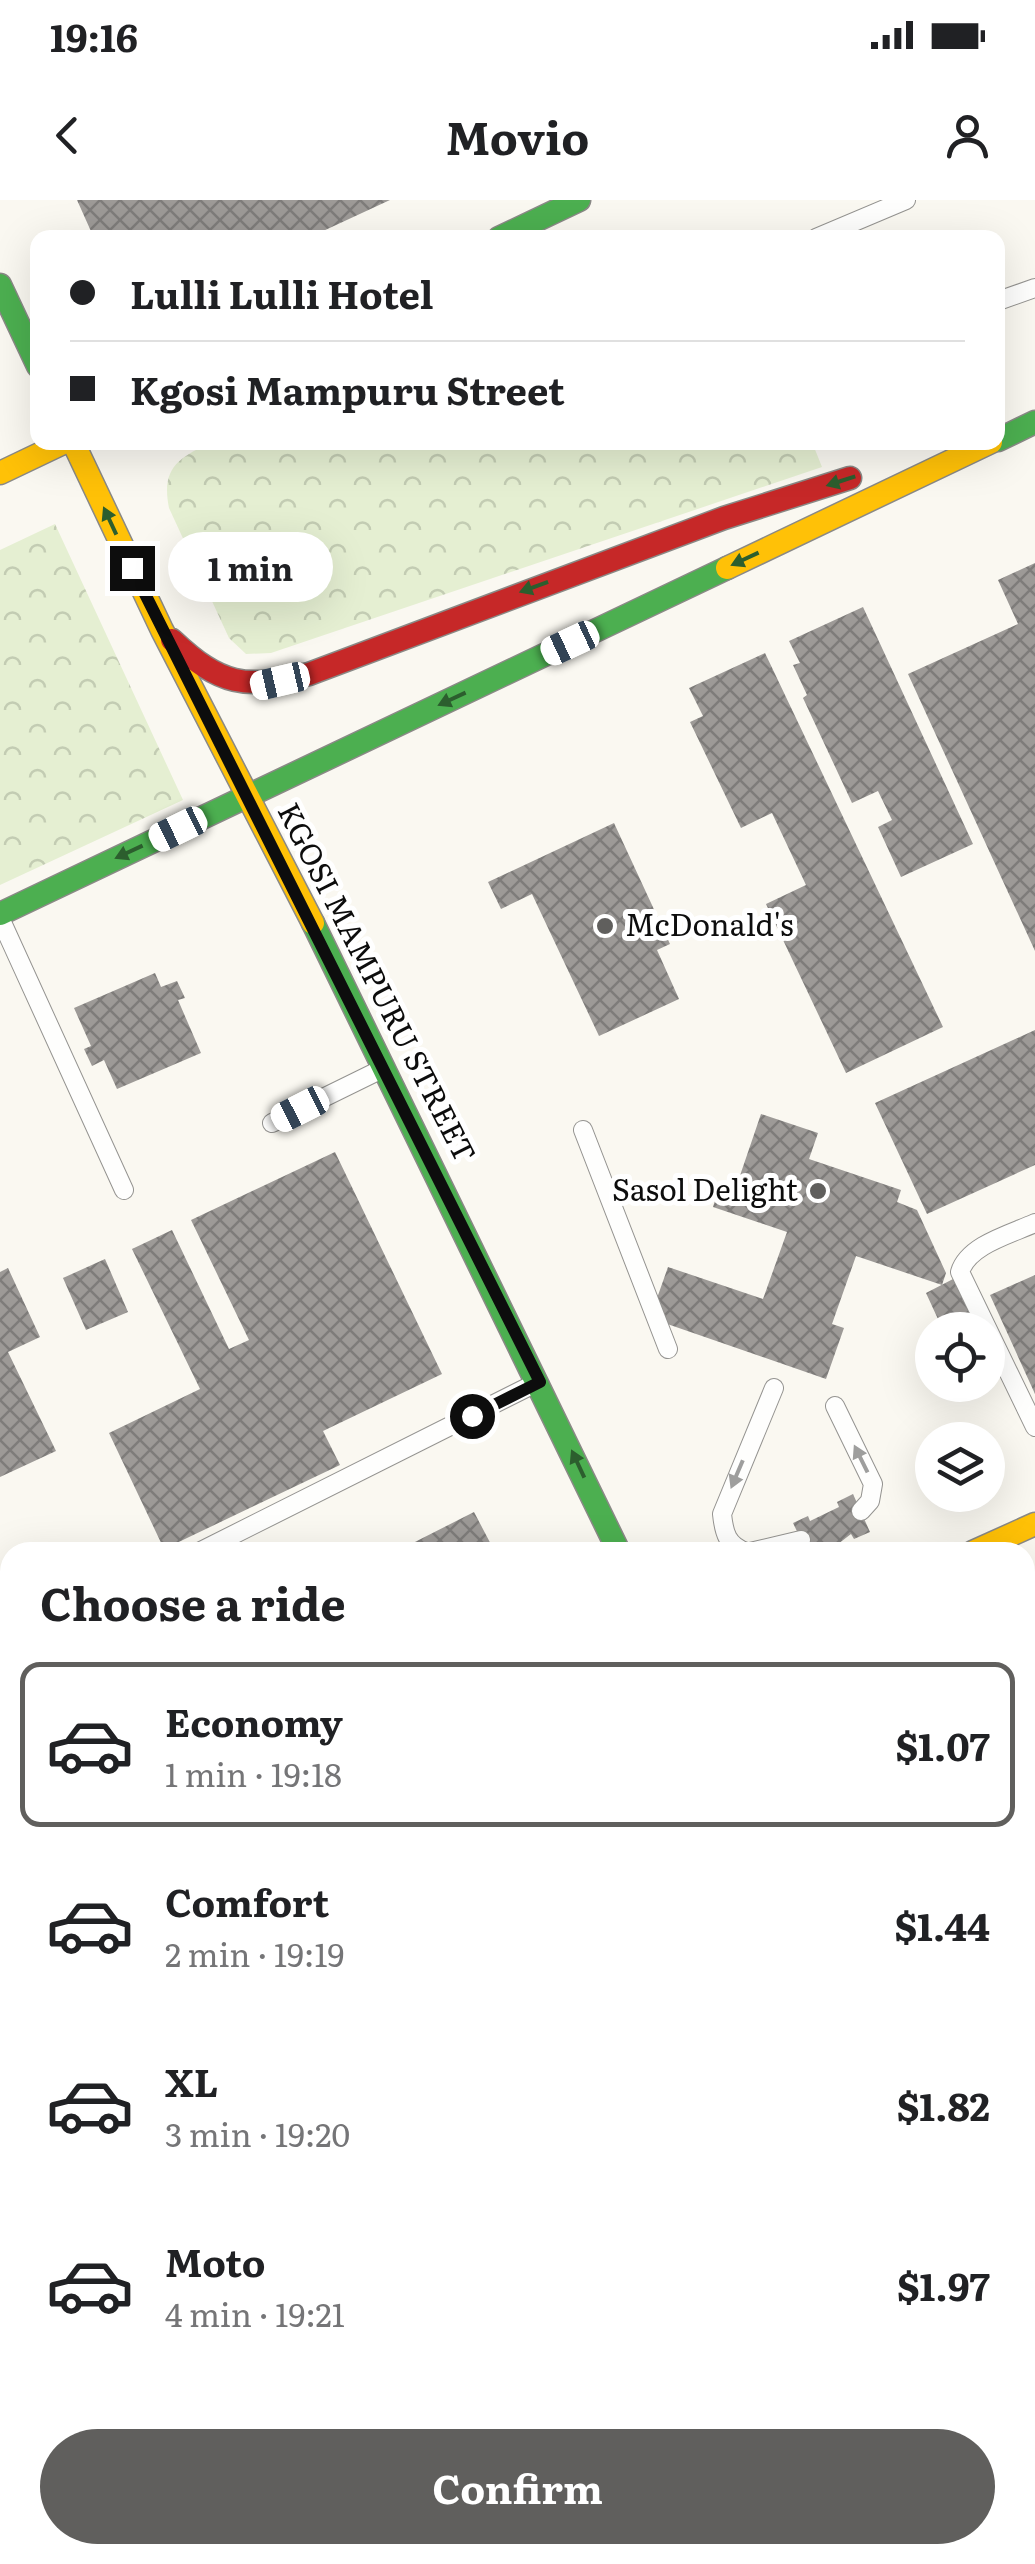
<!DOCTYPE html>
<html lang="en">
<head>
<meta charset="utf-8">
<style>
  body { margin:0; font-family:Literata,serif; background:#f6f6f6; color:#202124; height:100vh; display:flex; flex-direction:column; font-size:38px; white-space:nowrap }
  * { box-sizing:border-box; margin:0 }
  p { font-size:32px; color:#757577 }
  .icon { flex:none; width:55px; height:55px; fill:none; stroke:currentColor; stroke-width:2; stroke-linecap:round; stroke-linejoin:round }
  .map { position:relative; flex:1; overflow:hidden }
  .side { position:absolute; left:0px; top:1342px; width:1035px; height:1022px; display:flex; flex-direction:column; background:#fff; border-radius:30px 30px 0 0; box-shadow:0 10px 40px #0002 }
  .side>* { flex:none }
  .hud { position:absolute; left:30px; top:30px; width:975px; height:220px; border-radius:20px; box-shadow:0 10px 40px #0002; display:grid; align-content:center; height:220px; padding:0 40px; background:#fff }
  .fabs { position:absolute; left:915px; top:1112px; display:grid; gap:20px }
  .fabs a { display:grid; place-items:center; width:90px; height:90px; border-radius:50%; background:#fff; box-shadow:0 10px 40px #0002; font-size:50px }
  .end { position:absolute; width:45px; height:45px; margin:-22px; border:12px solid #0d0d0d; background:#fff; box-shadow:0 0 0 5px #fff }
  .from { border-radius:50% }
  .bubble { position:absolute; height:70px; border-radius:35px; background:#fff; box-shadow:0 10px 40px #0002; font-size:32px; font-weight:700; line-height:70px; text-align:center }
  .car { position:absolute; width:30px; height:60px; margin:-30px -15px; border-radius:12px; box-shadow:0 0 8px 2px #0007; background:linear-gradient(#fff 24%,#345 0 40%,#fff 0 76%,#345 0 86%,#fff 0) }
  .hud b { display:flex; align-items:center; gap:35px; height:95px; font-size:38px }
  .hud b+b { border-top:2px solid #e0e0e0 }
  .hud i { width:25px; height:25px; background:#202124 }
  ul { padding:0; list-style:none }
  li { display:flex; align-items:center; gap:30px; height:165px; margin:0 20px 15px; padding:0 20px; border:5px solid transparent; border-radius:20px }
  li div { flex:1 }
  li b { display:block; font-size:38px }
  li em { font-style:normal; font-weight:700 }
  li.selected { border-color:#605f5d }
  li>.icon { width:90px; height:90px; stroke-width:1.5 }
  h2 { padding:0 40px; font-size:45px; line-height:120px }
  .action { display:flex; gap:20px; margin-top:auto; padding:20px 40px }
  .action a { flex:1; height:115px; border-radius:60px; background:#605f5d; color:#fff; font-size:40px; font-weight:700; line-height:115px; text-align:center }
  .status { display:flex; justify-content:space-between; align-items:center; height:70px; padding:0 50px; background:#fff; direction:ltr }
  .status svg { height:28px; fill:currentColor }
  header { display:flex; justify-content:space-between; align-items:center; height:130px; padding:0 40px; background:#fff; font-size:45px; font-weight:700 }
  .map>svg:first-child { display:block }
  .park { fill:url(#park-crowns) }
  .building { fill:url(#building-cross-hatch) }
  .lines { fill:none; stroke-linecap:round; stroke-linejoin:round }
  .lane-casing { stroke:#949390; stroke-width:20 }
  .fast-casing { stroke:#8a8986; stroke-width:25 }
  .slow-casing { stroke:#8a8986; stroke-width:25 }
  .jam-casing { stroke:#8a8986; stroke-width:25 }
  .lane { stroke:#fefefd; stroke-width:18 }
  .fast { stroke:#4caf50; stroke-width:22 }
  .slow { stroke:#ffc107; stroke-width:22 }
  .jam { stroke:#c62828; stroke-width:22 }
  .oneway { fill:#2c5e2e }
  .oneway2 { fill:#9e9e9d }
  .route { stroke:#0d0d0d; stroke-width:12 }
  .poi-dot { fill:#605f5d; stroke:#fff; stroke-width:4 }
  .labels { text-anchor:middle; stroke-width:10; stroke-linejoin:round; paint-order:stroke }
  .poi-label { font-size:30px; fill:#0d0d0d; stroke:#fff; text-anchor:start }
  .street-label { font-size:30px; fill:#0d0d0d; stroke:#fff }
</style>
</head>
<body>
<div class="status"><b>19:16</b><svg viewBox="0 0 49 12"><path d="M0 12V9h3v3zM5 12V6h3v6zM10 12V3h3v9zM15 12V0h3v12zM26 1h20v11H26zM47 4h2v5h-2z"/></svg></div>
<header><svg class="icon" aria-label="back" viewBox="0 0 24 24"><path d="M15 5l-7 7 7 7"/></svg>Movio<svg class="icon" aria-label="person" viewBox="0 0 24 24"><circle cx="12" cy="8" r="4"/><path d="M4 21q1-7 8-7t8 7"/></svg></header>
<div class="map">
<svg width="1035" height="2364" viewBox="0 0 1035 2364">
  <defs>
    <pattern id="park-crowns" width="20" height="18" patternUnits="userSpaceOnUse" patternTransform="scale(2.5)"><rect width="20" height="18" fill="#e5efd2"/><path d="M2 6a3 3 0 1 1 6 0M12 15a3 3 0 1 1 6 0" fill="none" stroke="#c3ccb3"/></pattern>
    <pattern id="building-cross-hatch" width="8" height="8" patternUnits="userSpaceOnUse" patternTransform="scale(2.5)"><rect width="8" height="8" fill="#9d9a97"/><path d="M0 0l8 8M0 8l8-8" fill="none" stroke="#7e7c7a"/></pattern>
  </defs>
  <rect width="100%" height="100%" fill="#faf8f1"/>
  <path class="park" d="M212,242H812L822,267L271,453L246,454L229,438L169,308C161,268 178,258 212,242Z
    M55,324L183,600L0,685V350Z"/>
  <path class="building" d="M77,0H390L308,38H94Z
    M1035,363V751L908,474L1018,424L998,380Z
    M863,407L973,644L901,677L878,627L892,620L878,591L852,603L803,498L807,495L793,465L800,463L789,441Z
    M765,453L943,827L846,873L766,704L806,685L772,613L741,628L690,522L703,516L689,488Z
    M614,623L670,744L657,750L679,799L599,836L532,694L501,709L488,682Z
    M155,773L161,787L177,781L185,798L178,800L201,853L117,889L104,860L92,866L84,849L91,846L74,808Z
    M1035,830V965L927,1014L875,903Z
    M761,914L818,933L809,959L901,990L897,1002L917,1010L946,1073L942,1085L856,1056L832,1124L844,1128L826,1179L650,1118L668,1067L763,1099L787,1032L713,1007L718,991L733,996Z
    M335,952L442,1174L323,1231L340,1265L164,1349L109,1233L200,1189L132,1049L172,1030L229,1149L249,1140L191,1020Z
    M105,1059L128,1112L86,1130L63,1078Z
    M8,1068L40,1137L8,1152L56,1251L0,1277V1072Z
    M1035,1075V1194L990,1095Z
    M955,1078L979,1130H943L926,1093Z
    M853,1294L870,1332L854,1339L851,1334L838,1344L823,1348L825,1352H807L793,1323L808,1316L810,1321L839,1307L837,1302Z
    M474,1312L495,1352H407L405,1347Z
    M1035,1484V2019L1025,2024V1488Z
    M0,1534L10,1555V1720L0,1725Z
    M10,2071V2182L0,2161V2076Z
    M172,2355H245L226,2364H177Z"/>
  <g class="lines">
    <g class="lane-casing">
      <path id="lane" d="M816,38L906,0
        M998,101L1035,88
        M0,718L124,990
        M272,923L380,870
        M583,930L668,1149
        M1035,1023C1011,1034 968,1045 960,1072L1035,1227
        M835,1206L873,1284L870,1301L861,1311
        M199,1352L534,1184
        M746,1352C727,1345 724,1333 722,1314L774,1188
        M750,1352L801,1340"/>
    </g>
    <g class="fast-casing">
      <path id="fast" d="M499,38L579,0
        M0,85L38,166
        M998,240L1035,222
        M0,714L727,368
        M313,723L619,1352"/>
    </g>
    <g class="slow-casing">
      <path id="slow" d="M73,242L162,430L313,723
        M0,273L65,242
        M727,368L991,242
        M973,1352L1035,1324
        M0,1817L10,1813
        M1025,2248L1035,2270"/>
    </g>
    <g class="jam-casing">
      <path id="jam" d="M172,440C221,486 244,489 309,474L724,318L850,278"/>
    </g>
    <use href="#lane" class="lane"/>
    <use href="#fast" class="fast"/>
    <use href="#slow" class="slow"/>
    <use href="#jam" class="jam"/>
  </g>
  <defs><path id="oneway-solid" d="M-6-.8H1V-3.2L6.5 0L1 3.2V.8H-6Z" transform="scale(2.5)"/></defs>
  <g class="oneway">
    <use href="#oneway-solid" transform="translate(841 281) rotate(162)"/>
    <use href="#oneway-solid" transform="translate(110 321) rotate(-115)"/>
    <use href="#oneway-solid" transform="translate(745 359) rotate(155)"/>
    <use href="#oneway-solid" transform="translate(534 387) rotate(160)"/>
    <use href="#oneway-solid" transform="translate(452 499) rotate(155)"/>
    <use href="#oneway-solid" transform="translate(129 652) rotate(155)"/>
    <use href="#oneway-solid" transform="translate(578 1264) rotate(-115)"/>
  </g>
  <g class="oneway2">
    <use href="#oneway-solid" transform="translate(861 1259) rotate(-116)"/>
    <use href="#oneway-solid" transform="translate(737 1274) rotate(113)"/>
  </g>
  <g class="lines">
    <path class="route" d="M132,368L540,1182L472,1216"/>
  </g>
  <g class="poi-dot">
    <circle cx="605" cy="726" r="10"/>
    <circle cx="818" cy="991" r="10"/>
  </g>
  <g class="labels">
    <g class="poi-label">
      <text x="625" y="736">McDonald's</text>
      <text x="798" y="1001" text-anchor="end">Sasol Delight</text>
    </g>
    <g class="street-label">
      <text transform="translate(376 783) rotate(63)" y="10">KGOSI MAMPURU STREET</text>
    </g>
  </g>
</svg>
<div class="fabs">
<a><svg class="icon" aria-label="locate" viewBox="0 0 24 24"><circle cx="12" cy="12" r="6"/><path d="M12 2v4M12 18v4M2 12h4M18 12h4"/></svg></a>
<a><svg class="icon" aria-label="layers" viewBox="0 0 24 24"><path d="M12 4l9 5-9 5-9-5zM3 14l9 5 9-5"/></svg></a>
</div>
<i class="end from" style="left:472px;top:1216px"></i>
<i class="end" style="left:132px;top:368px"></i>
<div class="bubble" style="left:168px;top:332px;width:165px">1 min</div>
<i class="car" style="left:570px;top:443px;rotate:245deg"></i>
<i class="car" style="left:280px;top:481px;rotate:257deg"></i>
<i class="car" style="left:178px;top:629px;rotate:244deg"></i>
<i class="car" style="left:300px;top:909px;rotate:243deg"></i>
<div class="hud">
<b><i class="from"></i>Lulli Lulli Hotel</b>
<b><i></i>Kgosi Mampuru Street</b>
</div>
<section class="side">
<h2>Choose a ride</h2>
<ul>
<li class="selected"><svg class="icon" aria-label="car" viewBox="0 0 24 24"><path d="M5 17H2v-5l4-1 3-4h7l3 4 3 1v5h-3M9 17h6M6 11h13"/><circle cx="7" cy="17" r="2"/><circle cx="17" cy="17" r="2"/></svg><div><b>Economy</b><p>1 min · 19:18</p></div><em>$1.07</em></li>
<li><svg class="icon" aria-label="car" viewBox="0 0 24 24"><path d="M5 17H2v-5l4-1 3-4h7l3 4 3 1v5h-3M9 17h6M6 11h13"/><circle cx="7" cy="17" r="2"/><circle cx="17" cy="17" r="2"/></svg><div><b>Comfort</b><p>2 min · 19:19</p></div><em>$1.44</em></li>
<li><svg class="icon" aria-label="car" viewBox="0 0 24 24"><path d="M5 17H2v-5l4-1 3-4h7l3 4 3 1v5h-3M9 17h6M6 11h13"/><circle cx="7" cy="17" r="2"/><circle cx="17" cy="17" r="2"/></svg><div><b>XL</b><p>3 min · 19:20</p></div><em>$1.82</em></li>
<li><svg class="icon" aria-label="car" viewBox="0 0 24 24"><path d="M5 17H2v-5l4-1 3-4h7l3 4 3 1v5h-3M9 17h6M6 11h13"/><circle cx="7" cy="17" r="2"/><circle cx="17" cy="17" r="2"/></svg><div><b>Moto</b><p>4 min · 19:21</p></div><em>$1.97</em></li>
</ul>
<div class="action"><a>Confirm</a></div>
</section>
</div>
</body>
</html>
